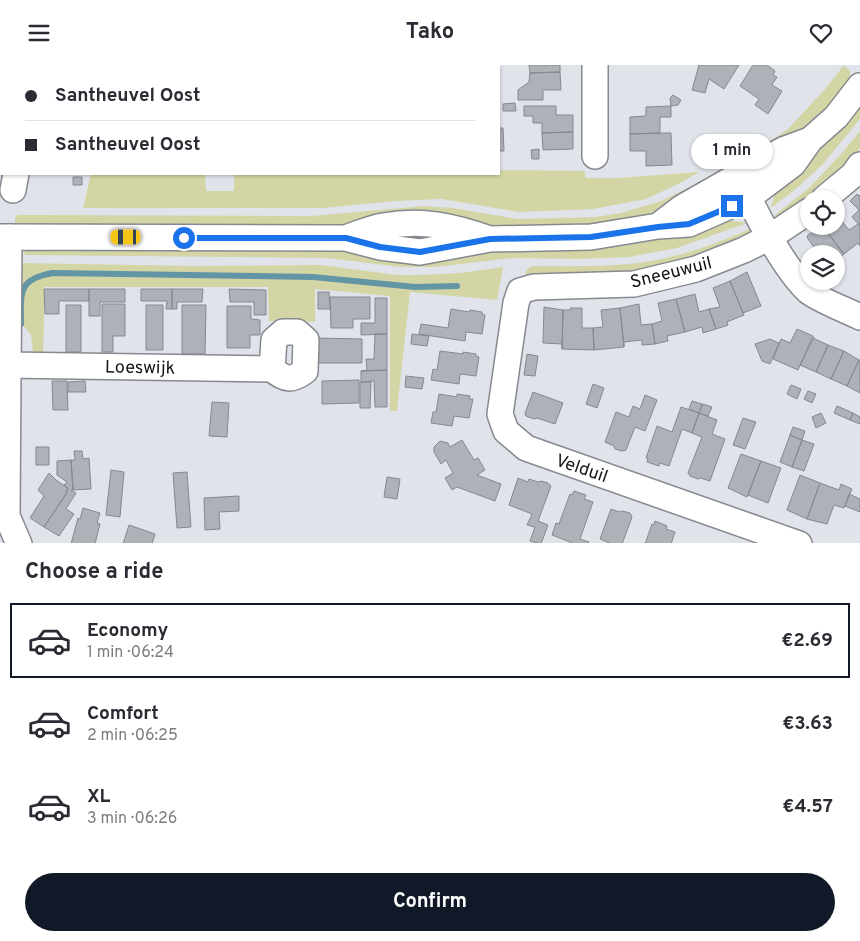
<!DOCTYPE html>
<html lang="en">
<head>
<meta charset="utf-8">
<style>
  body { margin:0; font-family:Overpass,sans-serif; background:#f2f2f3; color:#2b2b33; height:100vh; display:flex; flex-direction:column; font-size:19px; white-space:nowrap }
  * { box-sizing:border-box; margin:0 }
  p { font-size:16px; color:#7c7c81 }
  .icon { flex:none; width:28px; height:28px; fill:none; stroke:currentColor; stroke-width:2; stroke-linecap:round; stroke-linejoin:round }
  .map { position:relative; height:478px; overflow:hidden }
  .details { display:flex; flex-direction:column; background:#fff; flex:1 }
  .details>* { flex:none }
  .hud { position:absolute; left:0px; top:0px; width:500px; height:110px; box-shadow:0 1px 4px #0004; display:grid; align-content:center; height:110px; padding:0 25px; background:#fff }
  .fabs { position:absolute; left:800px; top:125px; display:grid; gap:10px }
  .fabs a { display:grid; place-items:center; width:45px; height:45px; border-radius:50%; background:#fff; box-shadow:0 1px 4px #0004; font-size:25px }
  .end { position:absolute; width:22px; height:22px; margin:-11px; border:6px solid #1a73e8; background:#fff; box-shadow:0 0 0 2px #fff }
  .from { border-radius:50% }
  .bubble { position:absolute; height:35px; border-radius:18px; background:#fff; box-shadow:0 1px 4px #0004; font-size:16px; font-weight:700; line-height:35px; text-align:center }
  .car { position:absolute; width:15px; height:30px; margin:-15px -8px; border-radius:6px; box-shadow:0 0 4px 1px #0007; background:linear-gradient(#f5c518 24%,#345 0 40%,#f5c518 0 76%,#345 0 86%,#f5c518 0) }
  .hud b { display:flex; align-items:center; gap:18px; height:48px; font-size:19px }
  .hud b+b { border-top:1px solid #e1e1e2 }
  .hud i { width:12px; height:12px; background:#2b2b33 }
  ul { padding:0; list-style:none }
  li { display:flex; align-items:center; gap:15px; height:75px; margin:0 10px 8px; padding:0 15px; border:2px solid transparent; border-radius:0px }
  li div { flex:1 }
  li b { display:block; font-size:19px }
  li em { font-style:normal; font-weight:700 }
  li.selected { border-color:#111827 }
  li>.icon { width:45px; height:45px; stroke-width:1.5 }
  h2 { padding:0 25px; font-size:22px; line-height:60px }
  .primary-button { display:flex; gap:10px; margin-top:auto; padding:10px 25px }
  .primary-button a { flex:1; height:58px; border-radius:30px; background:#111827; color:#fff; font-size:20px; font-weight:700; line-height:58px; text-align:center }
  header { display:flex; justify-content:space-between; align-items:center; height:65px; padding:0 25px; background:#fff; font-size:22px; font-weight:700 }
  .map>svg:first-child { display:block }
  .green { fill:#d3d6a4 }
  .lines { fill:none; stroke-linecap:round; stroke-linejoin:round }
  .stream { stroke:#6296a5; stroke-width:6 }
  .building { fill:#aeb1b8; stroke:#85898f }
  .minor-casing { stroke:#86898f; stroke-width:28 }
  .minor { stroke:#fff; stroke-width:25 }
  .route { stroke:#1a73e8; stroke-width:6 }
  .labels { text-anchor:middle; stroke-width:4.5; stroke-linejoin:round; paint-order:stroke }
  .street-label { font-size:18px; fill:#121416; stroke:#fff }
</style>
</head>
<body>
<header><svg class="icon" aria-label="menu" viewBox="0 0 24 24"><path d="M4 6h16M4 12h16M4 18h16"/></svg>Tako<svg class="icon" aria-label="heart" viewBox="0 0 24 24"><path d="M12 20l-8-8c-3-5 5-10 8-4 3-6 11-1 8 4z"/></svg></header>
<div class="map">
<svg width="860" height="479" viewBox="0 0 860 479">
  <rect width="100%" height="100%" fill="#e0e3ea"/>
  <path class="green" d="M844,0L850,6V17L829,40L800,65L774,81L673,139L647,150L584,163L15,161V153L18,150L312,151L424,141L453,143L518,154L596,152L621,148L661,136L690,122L758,84L788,64L826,23Z
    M860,36V54L823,99L797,123L771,143L776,122Z
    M860,66V83C839,110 809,137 779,153L775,150L810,122L841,89Z
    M499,105L585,106V113H617L700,107L676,120L646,134L593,144L519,147L441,134L396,136L322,143H83L91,109H205L206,126H234V109H499Z
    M720,154L747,158L677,183L629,192L578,194L512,193L435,202H401L327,193L24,190L26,182L471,186L602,183L629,180L687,167Z
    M750,164L751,170L706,191L632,209L526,212C524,206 528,203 533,201C565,201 597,202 629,199C671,195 712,181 750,164Z
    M21,198L196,201L321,200L397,210H419L460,208L503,202L497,235L410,227L397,346H390V231L315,224V257L269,256L268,222H45L43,288L33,287L31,270L24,261H16Z"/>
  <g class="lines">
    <path class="stream" d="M21,259C21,228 17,214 53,208L313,212L415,222L457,221"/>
  </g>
  <path class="building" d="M529,0H560V7L530,8Z
    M699,0H739L724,24L709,14L705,28L692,25Z
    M753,0H767L775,6L773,10L777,12L772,20L782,26L768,49L755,40L759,34L740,21Z
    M560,7L561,25H543V35H518V25L529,17L530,8Z
    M673,30L681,35L678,40L671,41L670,33Z
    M514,38H515L516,46H503V39Z
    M524,41H556V50H573V67L542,68V58H533V51H524Z
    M671,41V52H660V68L630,69V52L646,51V42Z
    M499,63H503L504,86H499Z
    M573,67V84L543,85L542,68Z
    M660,68H671L672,100L646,101V86H630V69Z
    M710,77L730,89L713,93L705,89Z
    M539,84V94H532L531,85Z
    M73,112H82V120H73Z
    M857,129L859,131L860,130V161L852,152L859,145L850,136Z
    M836,149L849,165L858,159L860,161V181L858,178L844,189L823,162L836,161Z
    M823,162L844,189L836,195V189H819L808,174L807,171L814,166L816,168Z
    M747,207L761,241L743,248L730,216Z
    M730,216L744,250L727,257L728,260L716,264L709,244L720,242L713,223Z
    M44,224H89V236H59V249H45Z
    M89,224H125V237H100V251H89Z
    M141,224H172V244H166L167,236H141Z
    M172,224H203L202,237H177V244H172Z
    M229,224L266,225V250H254V237H230Z
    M318,227H329L330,244H318Z
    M695,229L699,247L709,244L716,264L703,268L702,262L685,267L676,234Z
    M330,232H370V254H353V263H331Z
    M375,233H387V269L361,270V258H375Z
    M676,234L685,267L667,271L668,276L655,279L652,259L662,256L658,238Z
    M102,239H125V271H113V287H102Z
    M639,239L641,260L652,259L655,279L642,280V275L624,277V282L620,243Z
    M66,240H81V287H66Z
    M146,240H163V285H146Z
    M182,240H206L205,289H182Z
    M227,241H251V254L260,255V270H250V283H227Z
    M544,242L563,245L562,284V279L543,278Z
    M570,243H582V263H593L594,285L562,284L563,245H571Z
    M620,243L624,282L594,285L593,263L603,262L601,245Z
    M451,244L469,247L470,245L482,247V249L485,250L482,269L466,267L465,276L419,269L421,259L448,263Z
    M797,264L813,271L798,305L773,294L781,274L790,278Z
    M375,269H387V305L361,306L367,305L366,294H374Z
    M412,269L429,271L427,281L411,279Z
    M814,272L813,273L828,280L816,307L800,300Z
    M315,273L362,274V298H314Z
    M770,274L779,278L770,299L762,296L755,279Z
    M828,280L844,286L831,314L816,307Z
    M440,286L463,289V287L476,289V291L479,292L476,311L460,309L459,319L431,315L433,304L437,305Z
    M844,286L859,295L847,321L831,314Z
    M527,289L538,291L535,311L524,310Z
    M859,295H860V328L847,321Z
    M387,305V342H375L374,316L361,317V306Z
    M406,311L424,313L422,324L405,322Z
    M359,315V338L322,339V316Z
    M52,316H67L68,345H53Z
    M85,316L86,327H68V317Z
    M360,317H371L370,343H360Z
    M593,319L604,323L597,343L586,339Z
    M791,320L801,324L797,334L787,329Z
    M808,326L816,329L812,338L804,334Z
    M533,327L563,338L555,359L537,353L534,354L526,351L525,348Z
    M439,329L457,332V329L470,331L469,334H473L469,353L454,351L452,361L431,358L433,347H436Z
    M645,330L657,335L645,366L635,362L626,385L622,386L615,384L614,381L605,377L616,347L629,352L633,341L640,344Z
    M692,336L702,339L699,348L689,344Z
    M212,337L229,338L227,372L209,371Z
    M703,339L712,342L708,351L699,348Z
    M837,341L853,348L850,355L834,348Z
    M681,342L699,348L692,368L682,364L669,401L660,398L659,401L647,397L648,393H646L657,361L672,367Z
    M699,348L717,355L712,369L725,374L710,416L700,413L698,414L690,411L688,408L702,372L692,368Z
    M821,348L826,358L816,363L812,352Z
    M853,348L860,352V359L850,355Z
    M743,353L756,357L745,384L733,380Z
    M793,362L805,366L802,375L790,370Z
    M790,370L802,375L792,402L780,397Z
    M462,375L474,395L478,393L485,405L477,410L501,419L495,436L457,422L452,425L445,413L453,408L446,395L441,399L434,387V382L440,376L448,378L450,382Z
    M802,375L814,379L804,406L792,402Z
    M36,382H49V400H36Z
    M74,386H82L83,394L89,393L91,424L73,425L71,395H75Z
    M741,389L761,396L747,432L728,423Z
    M71,395L73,425H71L76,428L66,444L74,449L59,471L44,462L66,429L68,423L64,420L67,417L57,410V396Z
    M761,396L781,403L768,438L748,430Z
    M111,405L124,407L120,452L106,450Z
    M187,407L191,462L177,463L173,408Z
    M49,408L56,415L68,423L66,429L44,462L30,453L44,431L38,425Z
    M800,410L820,418L807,454L787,445Z
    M387,412L400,414L397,434L384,432Z
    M518,413L528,417L529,414L538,417L541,416L548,418L551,421L538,456L548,460L541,479L530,476L535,462L527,460L532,449L509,440Z
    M820,418L839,425L841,419L852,424L844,443L834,440L827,459L807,454Z
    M574,426L586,430L584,434L593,437L580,474L589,477L588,479H575L552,470L556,458L559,459L570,429L572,430Z
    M849,429L860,434V447L845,441Z
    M239,431V446L219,447L220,464L205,465L204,433Z
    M83,443L100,448L97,458L100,459L95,479H71L78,453L80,454Z
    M611,444L620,447L622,446L630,448L632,452L622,479H612L600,474Z
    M655,456L667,461L666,464L675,467L671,479H645L652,459L654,460Z
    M129,460L155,469L152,479H123Z"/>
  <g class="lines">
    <g class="minor-casing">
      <path id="minor" d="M409,0V1
        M595,0V91
        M39,1V0
        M223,1L224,0
        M738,111C754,145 782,201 808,226C817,234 848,246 860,252
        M13,125L16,109
        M824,134L853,110L860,100
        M658,161L683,142L783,85L810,75
        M0,172L345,173L380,182L420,187L490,174L591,172L658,161L689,159L748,133L793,99L810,75L836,52L860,21
        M9,172L7,451L19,479
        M345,173C358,169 370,163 383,161C423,154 453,161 490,174
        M8,300L272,304C285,315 292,316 305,306L306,275L297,267H283L274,275L272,304
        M799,479L526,383L506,366L500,349L516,238L520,226L534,222L634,219L696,204L744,185L770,172L809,146"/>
    </g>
    <use href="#minor" class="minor"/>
  </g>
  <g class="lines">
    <path class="route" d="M184,173H346L380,182L420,187L490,174L591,172L658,162L689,159L732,141"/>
  </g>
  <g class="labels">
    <g class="street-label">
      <text transform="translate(671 207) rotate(-14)" y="6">Sneeuwuil</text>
      <text transform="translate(140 302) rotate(1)" y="6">Loeswijk</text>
      <text transform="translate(582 403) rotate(19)" y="6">Velduil</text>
    </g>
  </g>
</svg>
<div class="fabs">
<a><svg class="icon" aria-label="locate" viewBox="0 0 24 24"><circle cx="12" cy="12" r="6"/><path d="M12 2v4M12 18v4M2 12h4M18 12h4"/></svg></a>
<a><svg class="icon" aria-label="layers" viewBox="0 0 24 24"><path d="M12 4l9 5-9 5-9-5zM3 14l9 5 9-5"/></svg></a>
</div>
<i class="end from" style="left:184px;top:173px"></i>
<i class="end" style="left:732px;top:141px"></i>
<div class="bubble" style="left:691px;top:69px;width:82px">1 min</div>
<i class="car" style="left:126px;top:172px;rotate:270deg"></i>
<div class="hud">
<b><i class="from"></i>Santheuvel Oost</b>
<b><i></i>Santheuvel Oost</b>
</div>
</div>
<section class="details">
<h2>Choose a ride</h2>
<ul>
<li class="selected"><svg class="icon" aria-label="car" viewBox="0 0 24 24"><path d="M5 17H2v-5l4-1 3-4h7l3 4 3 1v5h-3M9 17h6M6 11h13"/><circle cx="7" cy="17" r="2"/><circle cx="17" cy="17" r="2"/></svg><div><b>Economy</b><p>1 min · 06:24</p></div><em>€2.69</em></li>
<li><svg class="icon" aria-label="car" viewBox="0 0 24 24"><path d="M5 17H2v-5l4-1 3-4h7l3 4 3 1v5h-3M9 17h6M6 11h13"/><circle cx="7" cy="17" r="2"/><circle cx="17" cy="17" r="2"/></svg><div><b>Comfort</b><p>2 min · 06:25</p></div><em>€3.63</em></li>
<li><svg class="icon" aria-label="car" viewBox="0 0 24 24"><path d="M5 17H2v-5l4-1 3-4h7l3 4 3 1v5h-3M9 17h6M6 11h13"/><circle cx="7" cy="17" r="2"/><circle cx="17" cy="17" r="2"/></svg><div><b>XL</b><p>3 min · 06:26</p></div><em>€4.57</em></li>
</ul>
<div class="primary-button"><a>Confirm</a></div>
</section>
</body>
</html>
